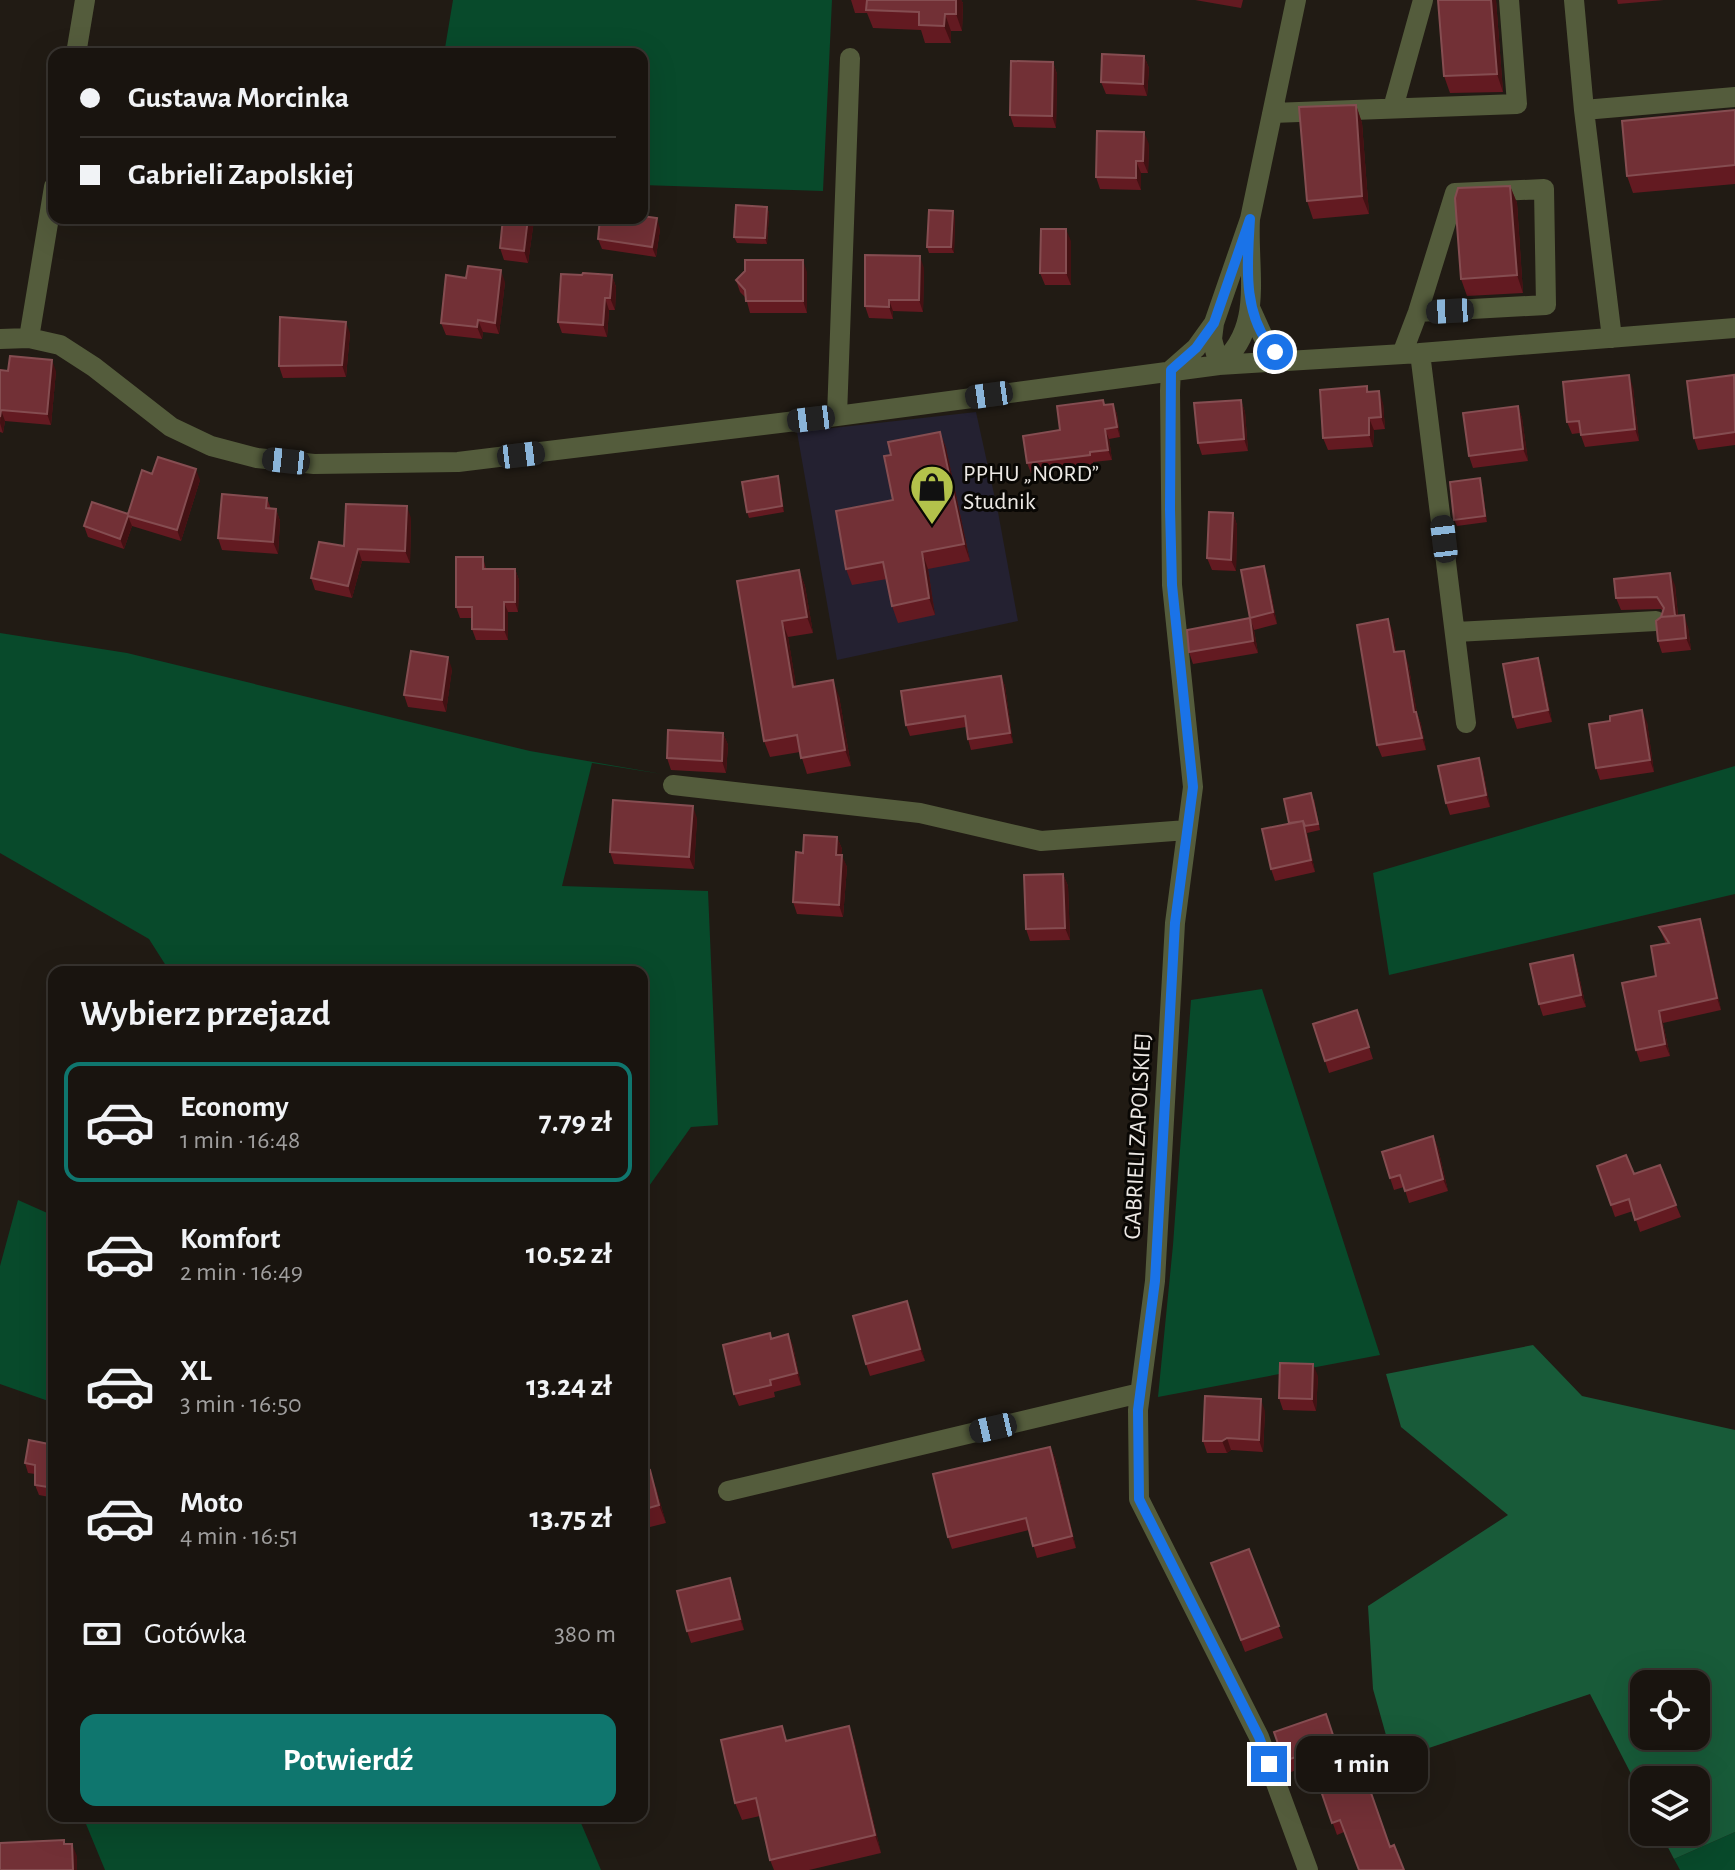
<!DOCTYPE html>
<html lang="pl">
<head>
<meta charset="utf-8">
<style>
  body { margin:0; font-family:"Alegreya Sans",sans-serif; background:#221d18; color:#f1f3f6; height:100vh; display:flex; flex-direction:column; font-size:30px; white-space:nowrap }
  * { box-sizing:border-box; margin:0 }
  p { font-size:26px; color:#9f9e9e }
  .icon { flex:none; width:44px; height:44px; fill:none; stroke:currentColor; stroke-width:2; stroke-linecap:round; stroke-linejoin:round }
  .map { position:relative; flex:1; overflow:hidden }
  .side { position:absolute; left:48px; top:966px; width:600px; height:856px; display:flex; flex-direction:column; background:#19140f; border-radius:16px; box-shadow:0 8px 32px #0002,0 0 0 2px #37332f }
  .side>* { flex:none }
  .guide { position:absolute; left:48px; top:48px; width:600px; height:176px; border-radius:16px; box-shadow:0 8px 32px #0002,0 0 0 2px #37332f; display:grid; align-content:center; height:176px; padding:0 32px; background:#19140f }
  .fabs { position:absolute; left:1630px; top:1670px; display:grid; gap:16px }
  .fabs a { display:grid; place-items:center; width:80px; height:80px; border-radius:16px; background:#19140f; box-shadow:0 8px 32px #0002,0 0 0 2px #37332f; font-size:40px }
  .end { position:absolute; width:36px; height:36px; margin:-18px; border:10px solid #1a73e8; background:#fff; box-shadow:0 0 0 4px #fff }
  .from { border-radius:50% }
  .bubble { position:absolute; height:56px; border-radius:16px; background:#19140f; box-shadow:0 8px 32px #0002,0 0 0 2px #37332f; font-size:26px; font-weight:700; line-height:56px; text-align:center }
  .car { position:absolute; width:24px; height:48px; margin:-24px -12px; border-radius:10px; box-shadow:0 0 6px 2px #0007; background:linear-gradient(#222 24%,#8ab4d8 0 40%,#222 0 76%,#8ab4d8 0 86%,#222 0) }
  .guide b { display:flex; align-items:center; gap:28px; height:76px; font-size:30px }
  .guide b+b { border-top:2px solid #37332f }
  .guide i { width:20px; height:20px; background:#f1f3f6 }
  ul { padding:0; list-style:none }
  li { display:flex; align-items:center; gap:24px; height:120px; margin:0 16px 12px; padding:0 16px; border:4px solid transparent; border-radius:16px }
  li div { flex:1 }
  li b { display:block; font-size:30px }
  li em { font-style:normal; font-weight:700 }
  li.current { border-color:#0f766e }
  li>.icon { width:72px; height:72px; stroke-width:1.5 }
  h2 { padding:0 32px; font-size:36px; line-height:96px }
  .pay { display:flex; align-items:center; gap:20px; height:88px; padding:0 32px; font-size:30px }
  .pay p { margin-inline-start:auto }
  .button { display:flex; gap:16px; margin-top:auto; padding:16px 32px }
  .button a { flex:1; height:92px; border-radius:16px; background:#0f766e; color:#fff; font-size:32px; font-weight:700; line-height:92px; text-align:center }
  .map>svg:first-child { display:block }
  .industrial { fill:#242131 }
  .green { fill:#084a2b }
  .forest { fill:#185b39; fill-rule:evenodd }
  .lines { fill:none; stroke-linecap:round; stroke-linejoin:round }
  .minor { stroke:#545c3c; stroke-width:20 }
  .wall { fill:#631a21 }
  .shaded-wall { fill:#431113 }
  .building { fill:#723036; stroke:#854d51; stroke-width:2 }
  .route { stroke:#1a73e8; stroke-width:10 }
  .labels { text-anchor:middle; stroke-width:6; stroke-linejoin:round; paint-order:stroke }
  .poi-label { font-size:24px; fill:#ece8e4; stroke:#090704; text-anchor:start }
  .street-label { font-size:24px; fill:#ece8e4; stroke:#090704 }
</style>
</head>
<body>
<div class="map">
<svg width="1735" height="1870" viewBox="0 0 1735 1870">
  <rect width="100%" height="100%" fill="#211b14"/>
  <path class="industrial" d="M976,412L998,512L1018,621L837,660L797,432Z"/>
  <path class="green" d="M453,0H832L823,191L642,185V54H444Z
    M0,633L127,653L530,751L662,774L592,763L562,886L708,891L718,1125L691,1127L642,1196V972H170L149,939L0,853Z
    M1735,766V894L1389,975L1373,873Z
    M1262,989L1380,1355L1158,1397L1173,1245L1191,1000Z
    M18,1200L54,1216V1403L0,1384V1266Z
    M152,1816H578L601,1870H105L86,1824Z
    M1735,1832V1870H1680L1674,1859Z"/>
  <path class="forest" d="M1533,1345L1582,1396L1735,1430V1832L1674,1859L1660,1832H1696V1780H1644V1799L1590,1694L1393,1760L1373,1689L1368,1606L1508,1515L1401,1427L1386,1374ZM1644,1684H1696V1736H1644Z"/>
  <g class="lines">
    <path class="minor" d="M1574,0L1584,110L1735,97
      M76,54L85,0
      M1393,108L1423,0
      M1584,110L1612,338
      M1272,113L1517,104L1509,0
      M1250,219C1247,271 1265,329 1219,365L1212,339L1214,323L1250,219L1296,0
      M1251,310L1266,343L1287,361
      M1214,323L1196,348L1171,370L1170,391L1172,585L1193,787L1175,923L1155,1281L1138,1410L1139,1499L1259,1737L1308,1870
      M29,338L54,187
      M0,339L29,338L60,345L94,367L171,427L211,446L257,458L314,464L458,462L837,416L1219,365L1420,353L1735,328
      M1420,353L1466,723
      M1402,354L1418,312L1455,193L1544,189L1546,305L1418,312
      M837,416L850,58
      M1456,632L1656,621
      M673,785L920,813L1041,841L1187,830
      M728,1491L1140,1393"/>
  </g>
  <path class="wall" d="M851,0H961L963,3L962,31H951V43H925L921,30L873,28L867,13H855Z
    M1195,0H1243L1241,8Z
    M1496,0L1503,92L1450,93L1444,76Z
    M1617,0H1664L1618,4Z
    M1144,56L1149,68L1147,96L1106,94L1101,82Z
    M1053,62L1057,74L1056,128L1014,127L1010,115Z
    M1356,105L1362,123L1369,214L1313,219L1307,201Z
    M1735,110V184L1633,193L1627,176Z
    M1149,144L1148,173H1141V190L1100,189L1096,177Z
    M1510,186L1517,203L1523,293L1467,296L1461,279Z
    M767,207L769,213L767,244L737,243L734,237Z
    M955,217L954,253H929L927,247Z
    M534,220L528,263L504,260L500,248Z
    M660,229L656,257L602,249L598,239Z
    M1071,241V285H1045L1040,273Z
    M924,268L923,312L893,311V319L869,318L865,306Z
    M807,272V313H750L746,298L740,292L736,280Z
    M582,275H612L616,287L615,310H609L607,337L562,333L558,322Z
    M466,278L505,282L499,334L483,332L482,339L446,335L441,323Z
    M350,333L346,377L283,378L279,366Z
    M0,370L56,371L51,425L5,421L3,433L0,432Z
    M1734,375L1735,378V445L1698,450L1694,438Z
    M1367,386L1369,392L1383,403L1385,429L1374,430L1373,447L1328,450L1323,438Z
    M1633,387L1639,441L1585,447L1580,433L1572,434L1567,422Z
    M1103,400L1105,405L1113,404L1117,414L1120,437L1109,439L1112,460L1093,462L1094,465L1031,473L1027,463L1060,430Z
    M1241,400L1245,412L1248,451L1202,455L1198,443Z
    M1518,406L1522,418L1528,461L1473,468L1469,456Z
    M940,432L946,448L970,561L928,569L935,615L898,623L892,606L887,579L852,585L846,569L893,500L891,455Z
    M152,474L200,480L181,541L132,526L124,549L88,537L84,526L128,514Z
    M780,482L784,512L749,518L747,512Z
    M1482,485L1487,522L1457,526L1454,520Z
    M267,498L271,509H276L280,521L278,554L222,550L218,538Z
    M1233,513L1237,525L1236,571L1212,570L1207,558Z
    M411,518L410,563L362,561L352,598L315,590L311,578L344,546Z
    M483,557L486,569H515L519,580L518,612H508V640H476L472,629V618H460L456,607Z
    M799,570L805,586L813,633L788,637L796,686L839,696L851,766L807,774L800,752L770,757L764,741L737,581Z
    M1268,578L1277,624L1254,630L1258,653L1193,664L1189,652L1250,618Z
    M1675,585L1678,615L1688,627L1691,650L1662,653L1658,641L1663,612L1661,609L1621,610L1616,598Z
    M1393,631L1396,652L1408,663L1417,713L1421,724L1426,750L1382,757L1377,745Z
    M1538,658L1542,670L1552,722L1517,729L1513,717Z
    M452,669L446,712L408,707L404,695Z
    M1001,676L1005,686L1013,743L971,750L968,739L966,727L910,736L906,725Z
    M1647,722L1654,772L1600,780L1596,768Z
    M723,733L728,745L726,773L671,770L667,758Z
    M1483,770L1490,807L1450,815L1446,803Z
    M1314,799L1320,830L1307,833L1315,872L1275,881L1271,869L1289,823Z
    M697,818L694,869L614,864L610,852Z
    M837,837L842,849L841,855L847,867L843,917L797,914L793,902L803,853Z
    M1063,874L1068,886L1070,940L1030,941L1026,929Z
    M1700,919L1704,931L1721,1010L1663,1023L1670,1056L1640,1062L1636,1050L1666,944L1659,927Z
    M1573,955L1577,967L1586,1007L1543,1016L1539,1004Z
    M1357,1010L1373,1059L1329,1073L1325,1061Z
    M1433,1136L1438,1148L1448,1191L1409,1203L1404,1187L1394,1190L1390,1178Z
    M1597,1166L1634,1174L1676,1205L1681,1217L1640,1232L1633,1211L1615,1217Z
    M907,1301L925,1361L870,1376L866,1364Z
    M770,1333L772,1338L788,1334L793,1346L801,1385L774,1392L775,1397L739,1406L734,1394Z
    M1318,1376L1316,1411L1283,1410L1279,1398Z
    M1265,1411L1263,1452L1231,1450L1227,1453H1207L1203,1441Z
    M54,1445V1498L39,1495L35,1485V1474L28,1473L25,1463Z
    M1050,1447L1055,1458L1076,1548L1037,1558L1029,1530L952,1549L948,1537Z
    M642,1472L656,1488L666,1523L642,1529Z
    M1249,1549L1283,1638L1245,1652L1211,1563Z
    M734,1590L744,1630L691,1643L687,1631Z
    M849,1726L855,1744L881,1853L809,1870H774L770,1860L760,1816L742,1820L735,1803L787,1741Z
    M1274,1732L1342,1759L1404,1870L1344,1832L1337,1835L1312,1765L1288,1773Z"/>
  <path class="shaded-wall" d="M956,0H961L963,3L962,31L956,14Z
    M1491,0H1496L1503,92L1497,74Z
    M945,14L951,31V43L944,26Z
    M1144,56L1149,68L1147,96L1143,84Z
    M1053,62L1057,74L1056,128L1052,116Z
    M1356,105L1362,123L1369,214L1362,196Z
    M1144,132L1149,144L1148,173L1143,161Z
    M1136,161L1141,173V190L1136,178Z
    M1510,186L1517,203L1523,293L1517,275Z
    M767,207L769,213L767,244L765,238Z
    M953,211L955,217L954,253L951,247Z
    M528,218H533L534,220L528,263L524,251Z
    M657,218L660,229L656,257L652,247Z
    M1066,229L1071,241V285L1066,273Z
    M920,256L924,268L923,312L919,300Z
    M803,260L807,272V313L803,301Z
    M501,270L505,282L499,334L495,323Z
    M612,275L616,287L615,310L610,298Z
    M605,298L609,310L607,337L603,325Z
    M889,300L893,311V319L889,307Z
    M478,320L483,332L482,339L477,327Z
    M346,322L350,333L346,377L342,365Z
    M52,360L56,371L51,425L47,414Z
    M1629,375L1633,387L1639,441L1635,429Z
    M1379,391L1383,403L1385,429L1381,417Z
    M1241,400L1245,412L1248,451L1244,439Z
    M1113,404L1117,414L1120,437L1117,427Z
    M1518,406L1522,418L1528,461L1523,449Z
    M1,410L5,421L3,433L0,423Z
    M1369,418L1374,430L1373,447L1369,435Z
    M1105,429L1109,439L1112,460L1108,450Z
    M940,432L946,448L970,561L964,544Z
    M196,469L200,480L181,541L177,530Z
    M778,476L780,482L784,512L782,506Z
    M1480,478L1482,485L1487,522L1485,516Z
    M407,506L411,518L410,563L405,551Z
    M276,509L280,521L278,554L273,542Z
    M1233,513L1237,525L1236,571L1231,560Z
    M128,516L132,526L124,549L120,539Z
    M358,549L362,561L352,598L348,586Z
    M922,552L928,569L935,615L929,598Z
    M1264,566L1268,578L1277,624L1273,612Z
    M515,569L519,580L518,612L515,602Z
    M799,570L805,586L813,633L807,617Z
    M1670,573L1675,585L1679,628L1675,616Z
    M504,602L508,612V640L504,630Z
    M1684,615L1688,627L1691,650L1686,638Z
    M1250,618L1254,630L1258,653L1253,641Z
    M1388,619L1393,631L1398,664L1394,652Z
    M782,621L788,637L799,703L793,687Z
    M1404,651L1408,663L1417,713L1421,724L1426,750L1414,712Z
    M448,657L452,669L446,712L442,700Z
    M1538,658L1542,670L1552,722L1548,710Z
    M1001,676L1005,686L1013,743L1010,733Z
    M833,680L839,696L851,766L845,750Z
    M1642,710L1647,722L1654,772L1650,760Z
    M723,733L728,745L726,773L722,761Z
    M1479,758L1483,770L1490,807L1486,795Z
    M693,806L697,818L694,869L689,857Z
    M1303,821L1307,833L1315,872L1311,860Z
    M837,837L842,849L840,867L836,855Z
    M842,855L847,867L843,917L839,905Z
    M1063,874L1068,886L1070,940L1065,928Z
    M1700,919L1704,931L1721,1010L1717,998Z
    M1573,955L1577,967L1586,1007L1581,995Z
    M1659,1011L1663,1023L1670,1056L1665,1044Z
    M1433,1136L1438,1148L1448,1191L1443,1179Z
    M907,1301L912,1313L925,1361L920,1349Z
    M788,1334L793,1346L801,1385L797,1373Z
    M1313,1364L1318,1376L1316,1411L1312,1399Z
    M1261,1399L1265,1411L1263,1452L1259,1440Z
    M1227,1438L1231,1450L1227,1453L1222,1441Z
    M1050,1447L1055,1458L1076,1548L1072,1536Z
    M650,1470L656,1488L666,1523L659,1505Z
    M730,1578L734,1590L744,1630L740,1619Z
    M849,1726L855,1744L881,1853L875,1835Z
    M72,1844L77,1856V1870H73Z"/>
  <path class="building" d="M867,0H956V14H945L944,26L919,25V12L866,10Z
    M1438,0H1491L1497,74L1444,76Z
    M1102,54L1144,56L1143,84L1101,82Z
    M1011,61L1053,62L1052,116L1010,115Z
    M1356,105L1362,196L1307,201L1299,107Z
    M1735,110V165L1627,176L1622,121Z
    M1097,131L1144,132L1143,161H1136V178L1096,177Z
    M1510,186L1517,275L1461,279L1455,198L1458,188Z
    M736,205L767,207L765,238L734,237Z
    M929,210L953,211L951,247H927Z
    M642,216L657,218L652,247L598,239L600,218H642Z
    M503,218H528L524,251L500,248Z
    M1041,229H1066V273H1040Z
    M865,255L920,256L919,300H889V307L865,306Z
    M745,260H803V301H746L745,290L736,280L745,271Z
    M468,266L501,270L495,323L478,320L477,327L441,323L446,275L466,278Z
    M583,273L612,275L610,298H605L603,325L558,322L561,274L582,275Z
    M280,317L346,322L342,365L279,366Z
    M10,356L52,360L47,414L1,410L0,417V370L8,371Z
    M1629,375L1635,429L1581,435L1579,421L1567,422L1563,382Z
    M1734,375L1735,432L1694,438L1687,381Z
    M1367,386V392L1379,391L1381,417L1369,418V435L1323,438L1320,390Z
    M1103,400L1104,405L1113,404L1117,427L1105,429L1108,450L1090,452V455L1027,463L1023,436L1060,430L1057,406Z
    M1241,400L1244,439L1198,443L1194,403Z
    M1518,406L1523,449L1469,456L1463,413Z
    M940,432L964,544L922,552L929,598L892,606L883,562L846,569L836,511L893,500L884,456L891,455L888,442Z
    M158,457L196,469L177,530L128,516L120,539L84,526L92,502L128,514L142,470L152,474Z
    M778,476L782,506L747,512L742,482Z
    M1480,478L1485,516L1454,520L1450,482Z
    M222,494L267,498L266,508L276,509L273,542L218,538Z
    M346,504L407,506L405,551L358,549L348,586L311,578L319,542L344,546Z
    M1209,512L1233,513L1231,560L1207,558Z
    M456,557H483V569H515V602H504V630L472,629V607H456Z
    M1264,566L1273,612L1250,618L1241,570Z
    M799,570L807,617L782,621L793,687L833,680L845,750L801,758L797,735L764,741L737,581Z
    M1670,573L1675,616L1661,617L1664,608L1657,597L1616,598L1614,579Z
    M1684,615L1686,638L1658,641L1656,621L1661,617Z
    M1250,618L1253,641L1189,652L1187,630Z
    M1388,619L1394,652L1404,651L1414,712H1416L1422,738L1377,745L1357,625Z
    M411,651L448,657L442,700L404,695Z
    M1538,658L1548,710L1513,717L1503,664Z
    M1001,676L1010,733L968,739L965,716L906,725L901,691Z
    M1642,710L1650,760L1596,768L1589,724L1610,721V716Z
    M668,730L723,733L722,761L667,758Z
    M1479,758L1486,795L1446,803L1438,766Z
    M1311,793L1318,824L1305,826L1303,821L1289,823L1284,799Z
    M613,800L693,806L689,857L610,852Z
    M1303,821L1311,860L1271,869L1262,829Z
    M804,835L837,837L836,855H842L839,905L793,902L796,852L803,853Z
    M1063,874L1065,928L1026,929L1024,875Z
    M1700,919L1717,998L1659,1011L1665,1044L1636,1050L1622,983L1656,976L1651,946L1669,943L1659,927Z
    M1573,955L1581,995L1539,1004L1530,964Z
    M1357,1010L1369,1047L1325,1061L1313,1024Z
    M1433,1136L1443,1179L1405,1191L1400,1175L1390,1178L1382,1152Z
    M1626,1155L1634,1174L1660,1165L1676,1205L1635,1220L1629,1199L1611,1205L1597,1166Z
    M907,1301L920,1349L866,1364L853,1316Z
    M770,1333L771,1339L788,1334L797,1373L770,1380L771,1385L734,1394L723,1345Z
    M1280,1363L1313,1364L1312,1399L1279,1398Z
    M1205,1396L1261,1399L1259,1440L1227,1438L1222,1441H1203Z
    M29,1440L54,1445V1488L35,1485V1465L25,1463Z
    M1050,1447L1072,1536L1033,1546L1026,1518L948,1537L933,1474Z
    M650,1470L659,1505L642,1510V1472Z
    M1249,1549L1279,1626L1241,1640L1211,1563Z
    M730,1578L740,1619L687,1631L677,1591Z
    M1326,1714L1341,1759L1357,1753L1390,1847L1394,1845L1404,1870H1359L1340,1820L1332,1823L1308,1753L1284,1761L1274,1732Z
    M782,1726L786,1741L849,1726L875,1835L770,1860L756,1798L735,1803L721,1740Z
    M64,1840V1844H72L73,1870H0V1843Z"/>
  <g class="lines">
    <path class="route" d="M1269,1764L1259,1737L1139,1499L1138,1410L1155,1281L1175,923L1193,787L1172,585L1170,509L1171,370L1196,348L1214,323L1250,219C1247,266 1242,316 1275,352"/>
  </g>
  <defs>
    <g id="shop-pin" transform="scale(2.3)"><path d="M0 17L-7.5 6A9.5 9.5 0 1 1 7.5 6Z" fill="#b3c24b" stroke="#090704"/><path d="M-5-2.5h2.3a2.7 3.5 0 0 1 5.4 0H5L5.5 6h-11ZM-1.5-2.5h3a1.5 2.3 0 0 0-3 0Z" fill="#111"/></g>
  </defs>
  <g fill-rule="evenodd">
    <use href="#shop-pin" x="932" y="487"/>
  </g>
  <g class="labels">
    <g class="poi-label">
      <text x="963" y="481">PPHU „NORD”<tspan x="963" dy="28">Studnik</tspan></text>
    </g>
    <g class="street-label">
      <text transform="translate(1137 1136) rotate(-87)" y="8">GABRIELI ZAPOLSKIEJ</text>
    </g>
  </g>
</svg>
<div class="fabs">
<a><svg class="icon" aria-label="locate" viewBox="0 0 24 24"><circle cx="12" cy="12" r="6"/><path d="M12 2v4M12 18v4M2 12h4M18 12h4"/></svg></a>
<a><svg class="icon" aria-label="layers" viewBox="0 0 24 24"><path d="M12 4l9 5-9 5-9-5zM3 14l9 5 9-5"/></svg></a>
</div>
<i class="end from" style="left:1275px;top:352px"></i>
<i class="end" style="left:1269px;top:1764px"></i>
<div class="bubble" style="left:1296px;top:1736px;width:132px">1 min</div>
<i class="car" style="left:1450px;top:311px;rotate:267deg"></i>
<i class="car" style="left:989px;top:395px;rotate:262deg"></i>
<i class="car" style="left:811px;top:419px;rotate:263deg"></i>
<i class="car" style="left:521px;top:455px;rotate:83deg"></i>
<i class="car" style="left:286px;top:461px;rotate:276deg"></i>
<i class="car" style="left:1444px;top:539px;rotate:353deg"></i>
<i class="car" style="left:993px;top:1428px;rotate:257deg"></i>
<div class="guide">
<b><i class="from"></i>Gustawa Morcinka</b>
<b><i></i>Gabrieli Zapolskiej</b>
</div>
<section class="side">
<h2>Wybierz przejazd</h2>
<ul>
<li class="current"><svg class="icon" aria-label="car" viewBox="0 0 24 24"><path d="M5 17H2v-5l4-1 3-4h7l3 4 3 1v5h-3M9 17h6M6 11h13"/><circle cx="7" cy="17" r="2"/><circle cx="17" cy="17" r="2"/></svg><div><b>Economy</b><p>1 min · 16:48</p></div><em>7.79 zł</em></li>
<li><svg class="icon" aria-label="car" viewBox="0 0 24 24"><path d="M5 17H2v-5l4-1 3-4h7l3 4 3 1v5h-3M9 17h6M6 11h13"/><circle cx="7" cy="17" r="2"/><circle cx="17" cy="17" r="2"/></svg><div><b>Komfort</b><p>2 min · 16:49</p></div><em>10.52 zł</em></li>
<li><svg class="icon" aria-label="car" viewBox="0 0 24 24"><path d="M5 17H2v-5l4-1 3-4h7l3 4 3 1v5h-3M9 17h6M6 11h13"/><circle cx="7" cy="17" r="2"/><circle cx="17" cy="17" r="2"/></svg><div><b>XL</b><p>3 min · 16:50</p></div><em>13.24 zł</em></li>
<li><svg class="icon" aria-label="car" viewBox="0 0 24 24"><path d="M5 17H2v-5l4-1 3-4h7l3 4 3 1v5h-3M9 17h6M6 11h13"/><circle cx="7" cy="17" r="2"/><circle cx="17" cy="17" r="2"/></svg><div><b>Moto</b><p>4 min · 16:51</p></div><em>13.75 zł</em></li>
</ul>
<div class="pay"><svg class="icon" aria-label="cash" viewBox="0 0 24 24"><path d="M3 7h18v10H3z"/><circle cx="12" cy="12" r="2"/></svg>Gotówka<p>380 m</p></div>
<div class="button"><a>Potwierdź</a></div>
</section>
</div>
</body>
</html>
